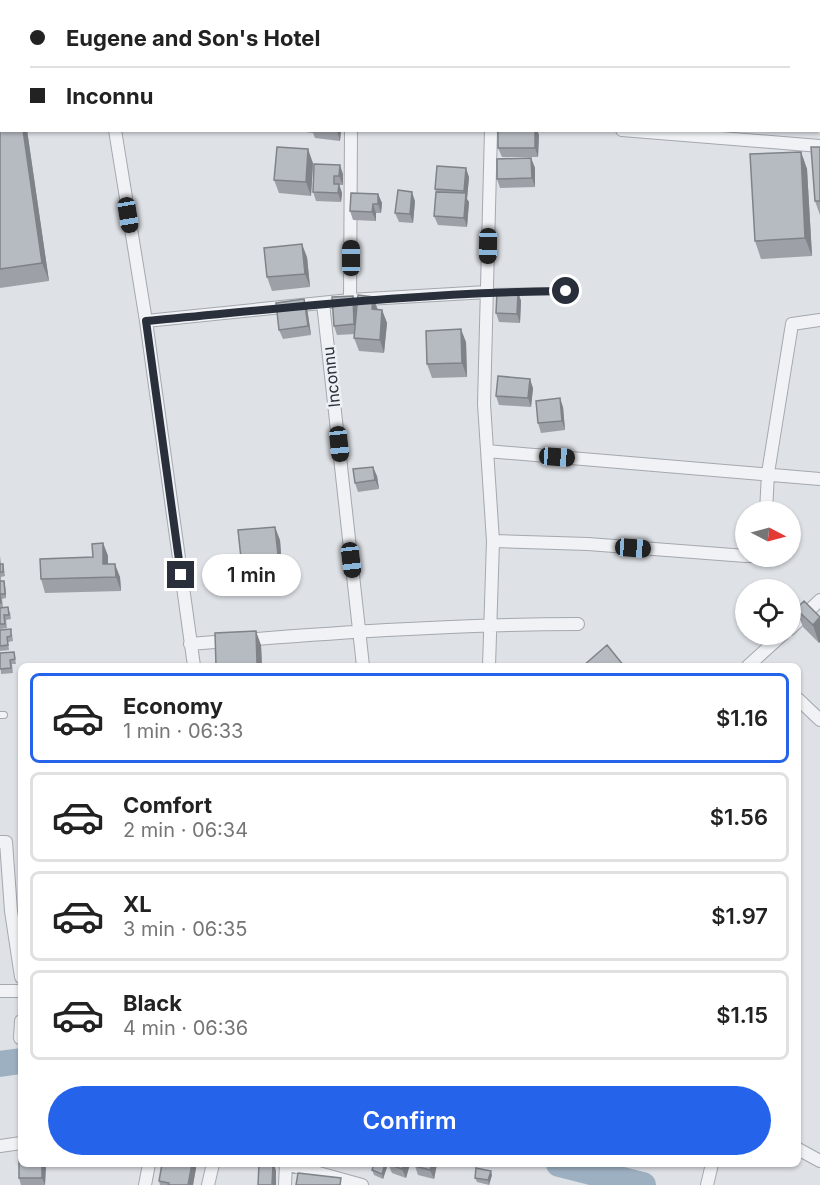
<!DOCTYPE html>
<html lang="en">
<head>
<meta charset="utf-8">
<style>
  body { margin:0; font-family:Inter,sans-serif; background:#f2f2f2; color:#222; height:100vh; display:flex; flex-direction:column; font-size:22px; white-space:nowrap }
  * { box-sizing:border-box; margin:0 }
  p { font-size:20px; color:#767676 }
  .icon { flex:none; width:33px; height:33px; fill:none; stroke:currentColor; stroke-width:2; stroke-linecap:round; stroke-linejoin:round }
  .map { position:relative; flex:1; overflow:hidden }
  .details { position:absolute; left:18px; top:663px; width:783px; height:504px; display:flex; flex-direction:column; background:#fff; border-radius:9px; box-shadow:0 2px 4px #0004 }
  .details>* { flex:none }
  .top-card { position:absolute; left:0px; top:0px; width:820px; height:132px; box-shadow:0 2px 4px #0004; display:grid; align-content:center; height:132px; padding:0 30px; background:#fff }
  .needle { width:39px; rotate:96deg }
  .tools { position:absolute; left:735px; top:501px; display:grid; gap:12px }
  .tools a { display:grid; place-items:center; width:66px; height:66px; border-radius:50%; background:#fff; box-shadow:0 2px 4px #0004; font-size:30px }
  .end { position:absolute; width:27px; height:27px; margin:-14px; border:8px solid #29303b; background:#fff; box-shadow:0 0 0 3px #fff }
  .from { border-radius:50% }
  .bubble { position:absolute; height:42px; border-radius:21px; background:#fff; box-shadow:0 2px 4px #0004; font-size:20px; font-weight:600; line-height:42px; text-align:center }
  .car { position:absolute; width:18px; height:36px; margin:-18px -9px; border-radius:8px; box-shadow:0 0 4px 2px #0007; background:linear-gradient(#222 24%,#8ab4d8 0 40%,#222 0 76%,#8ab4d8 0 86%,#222 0) }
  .top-card b { display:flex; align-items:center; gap:21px; height:57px; font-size:22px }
  .top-card b+b { border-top:2px solid #e0e0e0 }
  .top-card i { width:15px; height:15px; background:#222 }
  ul { padding:10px 0 0; list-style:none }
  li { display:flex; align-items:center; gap:18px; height:90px; margin:0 12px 9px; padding:0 18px; border:3px solid #e0e0e0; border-radius:9px }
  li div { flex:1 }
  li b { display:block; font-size:22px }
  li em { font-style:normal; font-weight:600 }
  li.selected { border-color:#2563eb }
  li>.icon { width:54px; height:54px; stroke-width:1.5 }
  .primary-button { display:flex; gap:12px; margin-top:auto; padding:12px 30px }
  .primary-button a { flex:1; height:69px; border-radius:36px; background:#2563eb; color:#fff; font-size:24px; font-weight:600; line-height:69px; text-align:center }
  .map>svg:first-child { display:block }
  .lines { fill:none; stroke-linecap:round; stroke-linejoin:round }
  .river { stroke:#9db0c2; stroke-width:26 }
  .service-casing { stroke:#a4a8af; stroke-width:8 }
  .minor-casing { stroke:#a4a8af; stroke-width:14 }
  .service { stroke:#f0f2f5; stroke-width:6 }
  .minor { stroke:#f0f2f5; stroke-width:12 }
  .wall { fill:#9da1a7 }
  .shaded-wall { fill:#7f8388 }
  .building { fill:#b6bbc2; stroke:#7f8388; stroke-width:1.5 }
  .route { stroke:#29303b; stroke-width:8 }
  .labels { text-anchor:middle; stroke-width:5; stroke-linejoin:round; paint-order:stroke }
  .street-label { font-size:16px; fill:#29303b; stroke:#edf0f4 }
</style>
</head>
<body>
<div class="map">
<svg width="820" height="1185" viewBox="0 0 820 1185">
  <rect width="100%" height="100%" fill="#dee1e6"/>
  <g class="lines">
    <path class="river" d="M0,1064L21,1061
      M559,1164L643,1185"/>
    <g class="service-casing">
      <path id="service" d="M487,292L565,291
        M0,715H4"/>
    </g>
    <g class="minor-casing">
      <path id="minor" d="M94,0V2
        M489,0L490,2
        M669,0V2
        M737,0L742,2
        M352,2V0
        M819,15H820
        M0,28H2
        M115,130L146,321L194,666
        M622,130L820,146
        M350,300L351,130
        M323,303L363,666
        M146,321L350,300L487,292
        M487,451L820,479
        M766,512L768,473L792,324L820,320
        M493,541L588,544L746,556
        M749,556H764
        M790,629L820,600
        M190,644C320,634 448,624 578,624
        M489,666L493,541L484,404L491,130
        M748,666L783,634
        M798,699L820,720
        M0,842H6L11,911L21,977
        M0,991H21
        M20,1038L21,1021
        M0,1146L21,1143
        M798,1149L820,1161
        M286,1164L362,1185
        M145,1185L149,1164
        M208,1185L213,1164
        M285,1185L286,1164
        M707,1185L712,1164"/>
    </g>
    <use href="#service" class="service"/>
    <use href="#minor" class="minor"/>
  </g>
  <path class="wall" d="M634,0H656V2H635Z
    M0,82L2,130H27L49,281L0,288Z
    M290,130H341L340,141L315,138L313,133Z
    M498,130H537L539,135L538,157H502L498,148Z
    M820,147V215L815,201Z
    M801,152L807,169L812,256L761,259L755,241Z
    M531,158L535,168V187L500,188L497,179Z
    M313,163L311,196L279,193L274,180Z
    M314,164L343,174V185H339L342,193L341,202L316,201L313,192Z
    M469,177L467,199L469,202L467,227L438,225L434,216L436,192L435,189Z
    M378,194L382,203L381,213H376V221L353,220L350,211Z
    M415,201L413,223L399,222L395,213Z
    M307,257L310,287L272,291L267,277Z
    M518,292L521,301L520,323L499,322L496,313Z
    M353,296L356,305V313L373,297L377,310H382L387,323L384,353L359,351L354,338L355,334L337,335L334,326Z
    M304,299L307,308L311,335L283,339L279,330Z
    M466,342L467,377L432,378L427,364Z
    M533,388L531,407L499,405L496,396Z
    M563,407L565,430L541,433L538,423Z
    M377,476L379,489L358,492L355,483Z
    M280,540L282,568L246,572L241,558Z
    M103,543L108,556V564L120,577L121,591L45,593L41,579L93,557Z
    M0,556L1,564H3L4,568L5,576L1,577V581H4L5,585L6,598L2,599L3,607L0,608Z
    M0,608L10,612L11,619L6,620L7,628L0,629Z
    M796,609L820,617V642L819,643L803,627Z
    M0,630L12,634L13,641L8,642L9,650L0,651Z
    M261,645L262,666H217Z
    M14,652L16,664H12L13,673L1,674L0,653Z
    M46,1164L45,1185H21L19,1178Z
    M162,1164H195L196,1168L193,1185H160L159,1181Z
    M374,1164H410L406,1178L392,1173L388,1164L383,1179L374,1175L372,1170Z
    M437,1164L434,1179L418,1175L415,1166Z
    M492,1175L489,1185L477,1182L475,1178Z"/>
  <path class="shaded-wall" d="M820,16V61L819,20Z
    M23,130H27L49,281L42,263Z
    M337,130H341L340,141L337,131Z
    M535,130H537L539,135L538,157L535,148Z
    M308,149L313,163L311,196L306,182Z
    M801,152L807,169L812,256L805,238Z
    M531,158L535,168V187L532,178Z
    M340,165L343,174V185L339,176Z
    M466,168L469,177L467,199L469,202L467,227L464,218L465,195L464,191Z
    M339,184L342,193L341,202L338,193Z
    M412,192L415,201L413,223L410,214Z
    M378,194L382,203L381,213L378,204Z
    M373,204L376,213V221L372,212Z
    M302,244L307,257L310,287L305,274Z
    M518,292L521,301L520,323L517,314Z
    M353,296L356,305L358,334L354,324Z
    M373,297L378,310L372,309Z
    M304,299L307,308L311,335L308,326Z
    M382,310L387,323L384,353L380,340Z
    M461,329L466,342L467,377L462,363Z
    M530,379L533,388L531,407L528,398Z
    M560,398L563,407L565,430L562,421Z
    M373,467L377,476L379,489L375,480Z
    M275,527L280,540L282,568L278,555Z
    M103,543L108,556V578L103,564Z
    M115,564L120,577L121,591L116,577Z
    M4,581L5,585L6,598L5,594Z
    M820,617V642L819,643L813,625Z
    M256,631L261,645L262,666H258L257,664Z
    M42,1164H46L45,1185L42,1178Z
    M192,1164H195L196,1168L193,1185H188Z
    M273,1164H274L276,1171V1185H272Z
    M385,1164H388L383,1179L382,1174Z
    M404,1164H410L406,1178L402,1169Z
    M432,1164H437L434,1179L430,1170Z
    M491,1171L492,1175L489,1185L488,1180Z"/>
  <path class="building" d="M275,0H289V2H275Z
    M496,0H527V2H496Z
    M0,82H2V130H23L42,263L0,269Z
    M498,130H535V148H498Z
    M277,147L308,149L306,182L274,180Z
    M811,147H820V201H815Z
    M801,152L805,238L755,241L750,154Z
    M531,158L532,178L497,179V159Z
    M314,164L340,165L339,176H334V184H339L338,193L313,192Z
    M437,166L466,168L464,191L435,189Z
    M398,190L412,192L410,214L395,213Z
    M436,192L466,193L464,218L434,216Z
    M351,193L378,194V204H373L372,212L350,211Z
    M302,244L305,274L267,277L264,248Z
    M497,291L518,292L517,314L496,313Z
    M358,295L373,297L372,309L382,310L380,340L354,338Z
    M353,296L354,324L334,326L332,297Z
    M304,299L308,326L279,330L276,303Z
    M461,329L462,363L427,364L426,331Z
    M498,376L530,379L528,398L496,396Z
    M560,398L562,421L538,423L536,401Z
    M373,467L375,480L355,483L353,469Z
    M275,527L278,555L241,558L238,530Z
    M103,543V564H115L116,577L41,579L40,559L93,557L92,544Z
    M0,564H3V572H0Z
    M0,581H4L5,594H0L1,603H0Z
    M804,601L820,617L813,625L796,609Z
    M8,607L9,615H4L5,624H0V608Z
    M11,629V636L7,637L8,645L0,646V630Z
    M256,631L257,664L216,666L215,633Z
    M607,645L624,666H583Z
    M14,652L15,659L10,660L11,668L0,669V653Z
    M19,1144H21V1164H42V1178H19Z
    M162,1164H192L188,1185H168L169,1183L159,1181Z
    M259,1164H273L272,1185H258Z
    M374,1164H385L382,1174L372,1170Z
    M388,1164H404L402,1169Z
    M416,1164H432L430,1170L415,1166Z
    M476,1168L491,1171L488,1180L475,1178Z
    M298,1173L341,1178L340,1185H296Z"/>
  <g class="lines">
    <path class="route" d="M181,575L146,321C286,308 425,292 566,291"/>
  </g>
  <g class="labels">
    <g class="street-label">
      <text transform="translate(331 377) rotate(-96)" y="6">Inconnu</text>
    </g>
  </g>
</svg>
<div class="tools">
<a><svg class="needle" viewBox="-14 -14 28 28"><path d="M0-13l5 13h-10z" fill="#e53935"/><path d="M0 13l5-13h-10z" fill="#767676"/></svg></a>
<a><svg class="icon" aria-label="locate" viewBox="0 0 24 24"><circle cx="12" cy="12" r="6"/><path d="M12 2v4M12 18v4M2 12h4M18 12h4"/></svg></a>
</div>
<i class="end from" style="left:566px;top:291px"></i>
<i class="end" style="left:181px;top:575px"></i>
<div class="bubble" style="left:202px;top:554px;width:99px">1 min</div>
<i class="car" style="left:128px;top:215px;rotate:171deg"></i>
<i class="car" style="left:488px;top:246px;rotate:181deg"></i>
<i class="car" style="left:351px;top:258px;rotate:0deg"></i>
<i class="car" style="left:339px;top:444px;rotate:174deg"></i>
<i class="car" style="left:557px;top:457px;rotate:94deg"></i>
<i class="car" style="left:633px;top:548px;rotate:94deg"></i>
<i class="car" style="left:351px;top:560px;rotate:173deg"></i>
<div class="top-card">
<b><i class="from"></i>Eugene and Son's Hotel</b>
<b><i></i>Inconnu</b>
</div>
<section class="details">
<ul>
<li class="selected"><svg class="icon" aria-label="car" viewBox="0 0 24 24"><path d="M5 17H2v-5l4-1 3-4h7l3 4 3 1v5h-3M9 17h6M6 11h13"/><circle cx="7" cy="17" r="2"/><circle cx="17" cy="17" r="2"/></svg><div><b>Economy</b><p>1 min · 06:33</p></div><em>$1.16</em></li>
<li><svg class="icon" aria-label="car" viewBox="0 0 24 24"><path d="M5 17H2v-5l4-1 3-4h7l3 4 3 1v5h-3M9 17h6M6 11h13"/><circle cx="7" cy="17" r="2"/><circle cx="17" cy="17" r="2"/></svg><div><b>Comfort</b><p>2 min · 06:34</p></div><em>$1.56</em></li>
<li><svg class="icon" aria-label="car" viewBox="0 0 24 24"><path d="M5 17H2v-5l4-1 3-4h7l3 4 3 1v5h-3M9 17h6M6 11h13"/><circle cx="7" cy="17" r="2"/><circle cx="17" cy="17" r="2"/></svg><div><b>XL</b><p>3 min · 06:35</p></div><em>$1.97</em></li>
<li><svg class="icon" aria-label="car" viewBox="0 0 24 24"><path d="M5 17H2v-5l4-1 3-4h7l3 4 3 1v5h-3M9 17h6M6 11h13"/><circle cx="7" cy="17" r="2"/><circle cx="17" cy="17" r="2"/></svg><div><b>Black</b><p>4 min · 06:36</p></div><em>$1.15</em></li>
</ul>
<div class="primary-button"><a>Confirm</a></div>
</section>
</div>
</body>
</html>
